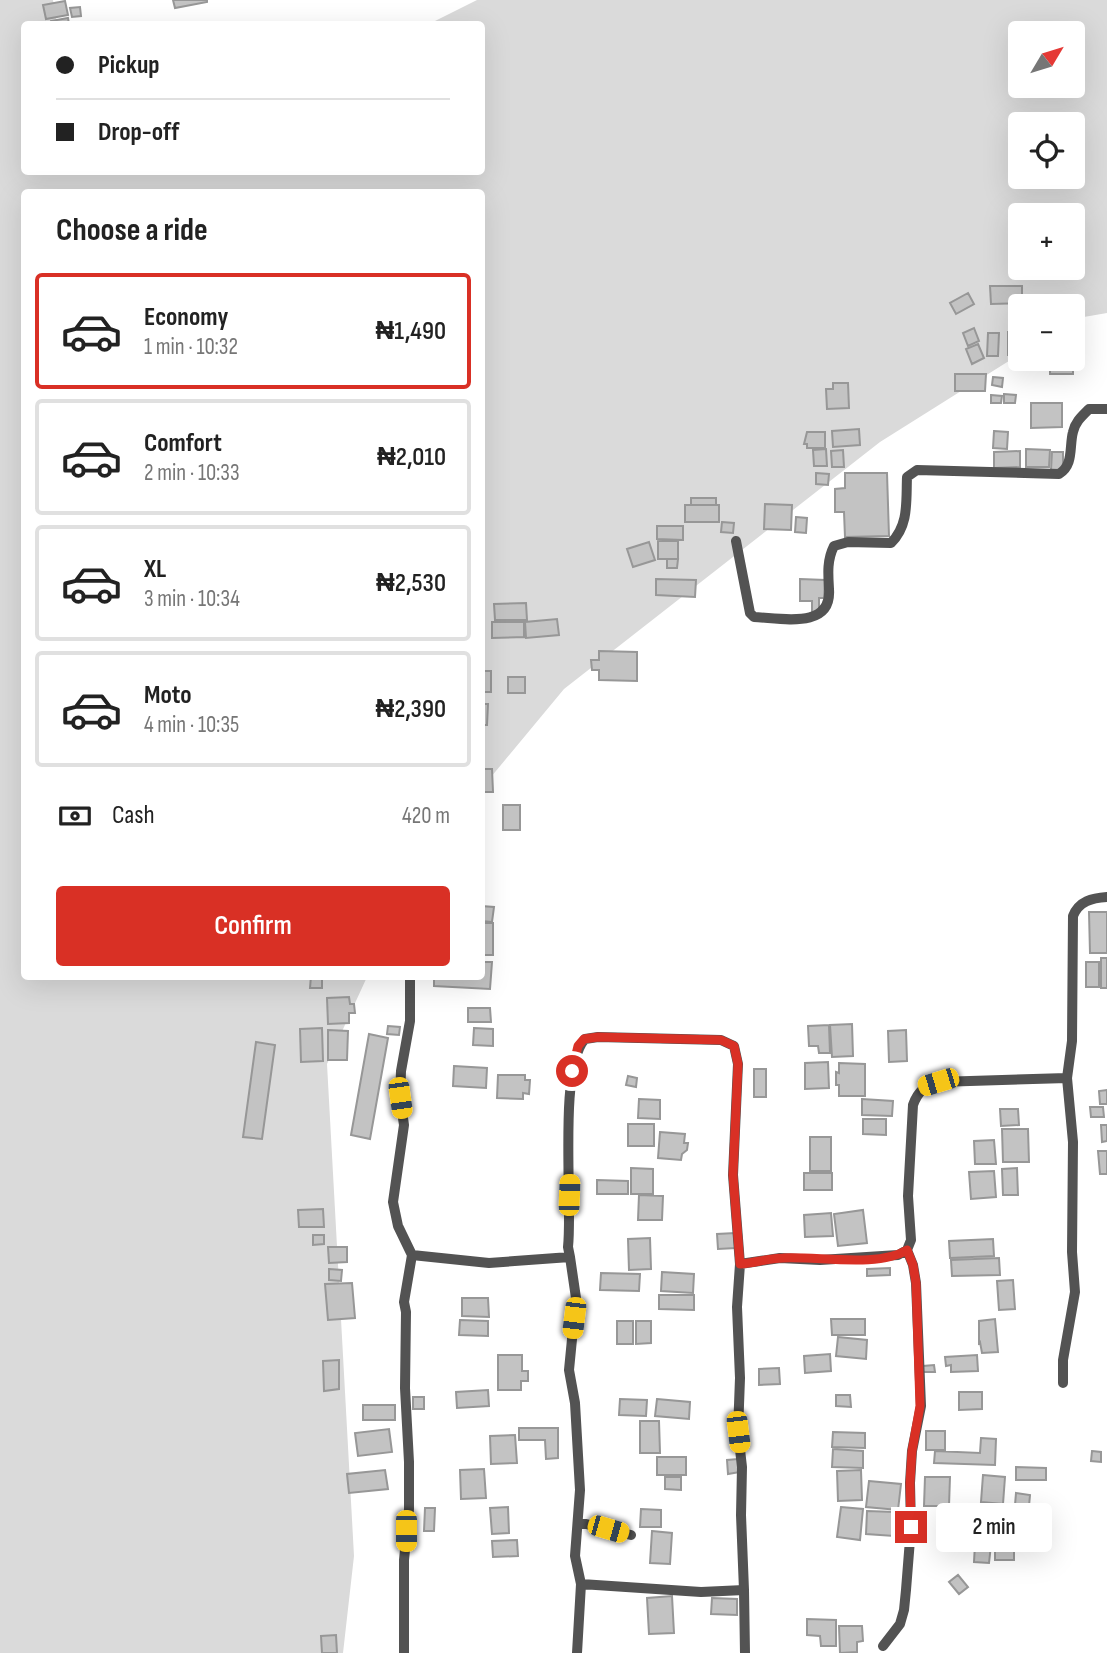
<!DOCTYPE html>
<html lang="en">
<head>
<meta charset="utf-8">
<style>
  body { margin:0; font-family:"Sofia Sans Condensed",sans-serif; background:#f2f2f2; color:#222; height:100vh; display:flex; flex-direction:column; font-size:26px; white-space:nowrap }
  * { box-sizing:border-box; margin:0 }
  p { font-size:23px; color:#767676 }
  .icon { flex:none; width:38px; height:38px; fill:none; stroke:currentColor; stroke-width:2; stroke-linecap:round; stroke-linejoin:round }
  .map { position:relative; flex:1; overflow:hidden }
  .panel { position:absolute; left:21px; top:189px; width:464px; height:791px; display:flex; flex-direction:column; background:#fff; border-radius:7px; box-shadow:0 7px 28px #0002 }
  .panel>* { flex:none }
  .top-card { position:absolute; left:21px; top:21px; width:464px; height:154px; border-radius:7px; box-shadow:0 7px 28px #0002; display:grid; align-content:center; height:154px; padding:0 35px; background:#fff }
  .needle { width:46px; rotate:52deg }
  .fabs { position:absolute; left:1008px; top:21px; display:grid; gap:14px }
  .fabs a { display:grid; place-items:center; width:77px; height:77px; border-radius:7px; background:#fff; box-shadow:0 7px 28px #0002; font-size:35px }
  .end { position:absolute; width:32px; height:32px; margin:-16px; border:9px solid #d93025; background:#fff; box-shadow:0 0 0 4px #fff }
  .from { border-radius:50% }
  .bubble { position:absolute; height:49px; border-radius:7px; background:#fff; box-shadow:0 7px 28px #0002; font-size:23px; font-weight:600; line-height:49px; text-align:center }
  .car { position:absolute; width:21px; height:42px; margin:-21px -10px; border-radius:9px; box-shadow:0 0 5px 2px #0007; background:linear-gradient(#f5c518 24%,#345 0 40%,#f5c518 0 76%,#345 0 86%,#f5c518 0) }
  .top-card b { display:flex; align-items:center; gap:24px; height:66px; font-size:26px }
  .top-card b+b { border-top:2px solid #e0e0e0 }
  .top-card i { width:18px; height:18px; background:#222 }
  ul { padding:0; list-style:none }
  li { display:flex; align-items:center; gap:21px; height:116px; margin:0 14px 10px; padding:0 21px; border:4px solid #e0e0e0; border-radius:7px }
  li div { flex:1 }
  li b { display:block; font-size:26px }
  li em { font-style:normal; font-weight:600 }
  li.active { border-color:#d93025 }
  li>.icon { width:63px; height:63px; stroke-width:1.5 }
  h2 { padding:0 35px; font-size:32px; line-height:84px }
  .pay { display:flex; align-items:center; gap:18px; height:77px; padding:0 35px; font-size:26px }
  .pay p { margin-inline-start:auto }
  .action { display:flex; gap:14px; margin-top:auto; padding:14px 35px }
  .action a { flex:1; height:80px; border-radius:7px; background:#d93025; color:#fff; font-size:28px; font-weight:600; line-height:80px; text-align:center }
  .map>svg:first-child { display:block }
  .green { fill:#dadada; fill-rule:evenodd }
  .building { fill:#c3c3c3; stroke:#979797; stroke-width:2 }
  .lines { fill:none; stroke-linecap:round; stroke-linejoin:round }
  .street { stroke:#535353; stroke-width:10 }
  .route { stroke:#d93025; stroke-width:9 }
</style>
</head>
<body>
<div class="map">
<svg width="1107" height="1653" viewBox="0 0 1107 1653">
  <rect width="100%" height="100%" fill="#fff"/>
  <path class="green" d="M0,0H53L57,24H24V172H481V24H429L477,0H1107V313L1078,318L1073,321V306H1020V354L880,442L564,689L481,789V192H24V976L367,977L327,1064L354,1556L343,1653H0ZM1020,33H1073V86H1020ZM1020,124H1073V177H1020ZM1020,215H1073V268H1020Z"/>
  <path class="building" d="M173,0H207V2L175,8Z
    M65,1L68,15L46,19L43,5Z
    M80,7L81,16L72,17L70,8Z
    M68,18L69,24H51V21Z
    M990,286H1022V303L991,304Z
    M968,293L974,304L956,314L950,303Z
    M974,328L979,341L968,346L963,333Z
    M1008,332L1020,333V355H1008Z
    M988,333H999L998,356H987Z
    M978,344L984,358L972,364L966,349Z
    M1050,365H1073V374H1050Z
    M955,374H986L985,391H955Z
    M993,377L1003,378L1002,387L992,385Z
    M833,383H848L849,408L827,409L826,389H833Z
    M1004,394L1016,395L1015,403H1004Z
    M991,395L1002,396L1001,403H991Z
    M1031,403H1062V427L1031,428Z
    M859,429L860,445L833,447L832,431Z
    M994,431L1008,432L1007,449L993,448Z
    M807,432H825V448H807V444H804Z
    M826,449L827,466H814L813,450Z
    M1026,449L1050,450L1049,467H1026Z
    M843,450L844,467H832L831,451Z
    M1020,451V467L994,468V452Z
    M1052,452H1063V471L1051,470Z
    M816,473L829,474L828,485L816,484Z
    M845,473H887L889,536L845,537L844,512H835V489L845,488Z
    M691,498H716V505H691Z
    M765,504L792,505L791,530L764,529Z
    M685,505H719V522H685Z
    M796,517L807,518L806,533L795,532Z
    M722,522L734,523L733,533L721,532Z
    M657,526H683V540L657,539Z
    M658,541H678V559H658Z
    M649,542L655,560L633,567L627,549Z
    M667,559H678L677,568H667Z
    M656,579L696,580L695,597L656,595Z
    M800,579L825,580L824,598H819V612H812V601H800Z
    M526,603L527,620H495L494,604Z
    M557,619L559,635L526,638L525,622Z
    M492,622H524V637L492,638Z
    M599,651L637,652V681L599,680V670H592L591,660H599Z
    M481,671H491V692H481Z
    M508,677H525V693H508Z
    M481,704H488L487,725H481Z
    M481,769H492L493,792H481Z
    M503,805H520V830H503Z
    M481,906L494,907L492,922L481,921Z
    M1089,912H1107V953H1090Z
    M481,923H493V955H481Z
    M1101,958H1107V988H1101Z
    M481,962H492L490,989L434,986V976H481Z
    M1086,962H1099V987H1086Z
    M311,976H322V988H310Z
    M349,997L350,1004H354L355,1013H349V1023L328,1024L327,998Z
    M468,1008H490L491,1022H468Z
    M852,1024L853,1056L832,1057L830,1025Z
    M829,1025L830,1053H819L818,1046H809L808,1026Z
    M388,1026L400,1027L399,1035L387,1034Z
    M322,1028L323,1061L301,1062L300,1029Z
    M474,1028L493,1029V1046L473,1045Z
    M328,1030L348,1031L347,1060H328Z
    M906,1030L907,1061L889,1062L888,1031Z
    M369,1034L388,1038L370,1139L351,1135Z
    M256,1042L275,1045L262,1139L243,1137Z
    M828,1062L829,1088L805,1089V1063Z
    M839,1063L865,1064V1096H839V1085H836V1072L839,1073Z
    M454,1066L487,1068L486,1088L453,1086Z
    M754,1069H766V1097H754Z
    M498,1075H525V1080H530L529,1094L523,1093V1099L497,1098Z
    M628,1076L637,1078L636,1087L626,1085Z
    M1107,1090V1104H1100L1099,1091Z
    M639,1099L660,1100V1119L638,1118Z
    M862,1099L893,1101L892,1116L862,1115Z
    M1090,1107H1103L1104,1117H1091Z
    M1000,1109H1018L1019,1125L1001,1126Z
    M863,1119H886V1135L863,1134Z
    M628,1124H654V1146H628Z
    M1101,1125H1107V1141L1102,1142Z
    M1002,1129H1028L1029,1162H1003Z
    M660,1132L685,1134L684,1143H688L687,1150L682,1154L681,1160L658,1158Z
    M810,1137H831V1171H810Z
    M994,1140L996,1164H975L974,1141Z
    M1098,1151H1107V1174H1100Z
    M631,1168L653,1169V1194H631Z
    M1017,1168L1018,1195H1003L1002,1169Z
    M994,1171L996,1197L971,1199L969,1172Z
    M804,1173H832V1190H804Z
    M597,1180L628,1181V1194H597Z
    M639,1195L663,1196L662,1220H638Z
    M323,1209L324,1227H299L298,1210Z
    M863,1210L867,1243L838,1246L834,1214Z
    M831,1213L833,1236L805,1237L804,1215Z
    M735,1233L736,1248L718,1249L717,1234Z
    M313,1235H324V1244L313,1245Z
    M650,1238L651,1269L629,1270L628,1239Z
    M993,1239L994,1256L950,1258L949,1241Z
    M328,1247H347V1262L329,1263Z
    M999,1258L1000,1275L952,1276L951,1260Z
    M890,1268V1275L867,1276V1269Z
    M329,1269L342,1270L341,1281L329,1280Z
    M662,1272L694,1274L693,1293L661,1291Z
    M601,1273L640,1274L639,1291L600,1290Z
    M1013,1280L1015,1309L999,1310L997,1281Z
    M352,1283L355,1318L328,1320L325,1284Z
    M659,1295H694V1310L659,1309Z
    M462,1298H488L489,1317L462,1316Z
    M831,1319H865V1335H832Z
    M995,1319L998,1352L982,1353L980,1342L979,1343V1321Z
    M460,1320L488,1321V1336L459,1335Z
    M617,1321H633V1344H617Z
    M636,1321H651V1343L636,1344Z
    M838,1337L867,1340L866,1359L836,1356Z
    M830,1354L831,1371L805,1373L804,1356Z
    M498,1355H522V1371H528V1381H521V1390H498Z
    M977,1355L978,1371L951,1372V1365L946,1366L945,1357Z
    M339,1360V1389L324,1391L323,1361Z
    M934,1365L935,1372H923V1366Z
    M779,1368L780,1384L759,1385V1369Z
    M488,1390L489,1406L457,1408L456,1392Z
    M959,1392H982V1409L959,1410Z
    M836,1395H850L851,1407L836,1406Z
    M413,1397H424V1409H413Z
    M620,1399L647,1400L646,1416L619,1415Z
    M657,1399L690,1402L689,1419L655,1416Z
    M363,1405H395V1420H363Z
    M640,1421H659L660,1453H640Z
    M519,1428H558V1458L546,1459L545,1440H519Z
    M389,1429L392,1452L358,1456L355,1433Z
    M926,1431H945V1450H926Z
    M833,1432L865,1433V1448L832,1447Z
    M515,1435L517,1463L491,1464L490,1436Z
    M981,1438L996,1439L995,1465L934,1463L935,1451L980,1453Z
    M833,1449L863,1451V1468L832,1467Z
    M1092,1451L1101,1452V1462L1091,1461Z
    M657,1457H686V1475H657Z
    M738,1459L740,1472L728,1474L727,1460Z
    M1016,1467L1046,1468V1480H1016Z
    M484,1469L486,1498L461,1499L460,1470Z
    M385,1470L388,1489L349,1493L347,1474Z
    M861,1470L862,1500L838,1501L837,1471Z
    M983,1475L1005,1477L1003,1504L981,1502Z
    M665,1477H681V1490L665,1489Z
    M925,1477H950L949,1506H924Z
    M869,1481L901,1484L898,1510L866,1507Z
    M1016,1493L1030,1495L1029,1506L1015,1505Z
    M508,1507L509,1533L492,1534L490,1508Z
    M841,1507L863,1509L860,1540L837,1537Z
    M425,1508H435L434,1531H424Z
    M641,1509L661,1510V1527H640Z
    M867,1511L895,1512L894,1536L866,1534Z
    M652,1531L672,1533L670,1564L650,1563Z
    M517,1540L518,1556L493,1557L492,1541Z
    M975,1544L991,1545L989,1563L974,1562Z
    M995,1547H1014V1560H995Z
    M958,1575L968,1587L959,1594L949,1582Z
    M672,1596L674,1633L649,1634L647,1598Z
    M712,1598L737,1599V1615L711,1614Z
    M807,1619L836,1620V1646H821L820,1636L807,1635Z
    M839,1626H862L863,1641L857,1642V1652L840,1653Z
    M336,1635L337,1653H322L321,1636Z"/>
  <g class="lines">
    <path class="street" d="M736,541L750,613L754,617C781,618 832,630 829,589C828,573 827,560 834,546L848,542L891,543C909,525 906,502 907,477L917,470L1059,474C1074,465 1069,447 1073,432C1075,422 1082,416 1089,409H1107
      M410,976V1021L401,1071L400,1098L404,1125L393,1202L398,1226L412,1255
      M570,1257L576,1298L569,1370L575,1403L580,1490L575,1556L581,1584L577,1653
      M740,1264L780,1258L820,1260L898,1255L907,1250L911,1240L908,1196L913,1105C918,1091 924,1087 938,1082L1067,1078
      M1063,1383V1360L1075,1292L1072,1252L1073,1142L1067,1078L1072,1041L1073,916C1079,901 1092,898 1107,897
      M578,1522L631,1535
      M744,1590L745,1653
      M883,1646L900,1624L904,1610L906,1590L911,1527L910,1483L912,1451L921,1406L916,1283L913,1265L907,1250
      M404,1653V1560L409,1509V1462L405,1388L406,1312L404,1302L412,1255L489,1263L570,1257L568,1247C573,1202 558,1069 585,1039L598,1037L721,1040L734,1046L738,1064L733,1175L740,1264L737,1307L740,1378L738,1432L742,1467L741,1515L744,1590L701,1592L581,1584"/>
  </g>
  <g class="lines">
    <path class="route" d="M572,1071L578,1046L584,1039L598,1037L721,1040L734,1046L738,1064L733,1175L740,1264C755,1263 769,1258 783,1258C818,1256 878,1268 907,1250L913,1265L916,1283L920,1406L912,1451L910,1483L911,1527"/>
  </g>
</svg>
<div class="fabs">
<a><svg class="needle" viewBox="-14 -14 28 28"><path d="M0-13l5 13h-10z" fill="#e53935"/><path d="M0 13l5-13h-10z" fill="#767676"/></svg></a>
<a><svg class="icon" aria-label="locate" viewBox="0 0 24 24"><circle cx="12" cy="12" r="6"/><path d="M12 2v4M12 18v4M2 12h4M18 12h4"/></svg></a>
<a>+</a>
<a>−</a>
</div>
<i class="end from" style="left:572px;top:1071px"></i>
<i class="end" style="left:911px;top:1527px"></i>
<div class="bubble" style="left:936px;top:1503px;width:116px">2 min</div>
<i class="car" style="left:938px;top:1082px;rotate:253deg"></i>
<i class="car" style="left:400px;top:1098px;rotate:172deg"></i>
<i class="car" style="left:569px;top:1195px;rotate:2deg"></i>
<i class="car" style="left:574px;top:1318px;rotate:187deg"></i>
<i class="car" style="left:738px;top:1432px;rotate:173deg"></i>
<i class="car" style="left:608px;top:1529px;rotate:106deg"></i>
<i class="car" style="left:406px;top:1531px;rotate:180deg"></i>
<div class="top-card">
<b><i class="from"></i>Pickup</b>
<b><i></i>Drop-off</b>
</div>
<section class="panel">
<h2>Choose a ride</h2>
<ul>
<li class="active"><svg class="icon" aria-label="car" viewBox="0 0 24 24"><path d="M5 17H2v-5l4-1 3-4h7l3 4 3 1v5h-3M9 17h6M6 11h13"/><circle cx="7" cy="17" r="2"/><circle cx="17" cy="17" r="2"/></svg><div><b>Economy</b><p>1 min · 10:32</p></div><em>₦1,490</em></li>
<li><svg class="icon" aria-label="car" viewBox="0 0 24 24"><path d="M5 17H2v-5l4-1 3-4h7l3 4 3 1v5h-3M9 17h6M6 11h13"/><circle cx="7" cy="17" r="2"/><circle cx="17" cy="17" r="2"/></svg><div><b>Comfort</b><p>2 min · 10:33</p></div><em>₦2,010</em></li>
<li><svg class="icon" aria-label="car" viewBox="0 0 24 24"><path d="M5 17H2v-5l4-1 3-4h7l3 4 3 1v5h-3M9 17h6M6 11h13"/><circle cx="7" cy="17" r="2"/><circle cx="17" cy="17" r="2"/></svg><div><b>XL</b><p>3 min · 10:34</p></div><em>₦2,530</em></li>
<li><svg class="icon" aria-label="car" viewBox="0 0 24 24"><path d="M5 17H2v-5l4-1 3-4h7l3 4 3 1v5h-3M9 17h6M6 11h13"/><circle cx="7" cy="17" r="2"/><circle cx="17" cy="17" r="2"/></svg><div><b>Moto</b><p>4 min · 10:35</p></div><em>₦2,390</em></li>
</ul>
<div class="pay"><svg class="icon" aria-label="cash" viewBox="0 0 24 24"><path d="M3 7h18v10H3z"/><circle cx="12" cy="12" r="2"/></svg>Cash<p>420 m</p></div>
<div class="action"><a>Confirm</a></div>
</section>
</div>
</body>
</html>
